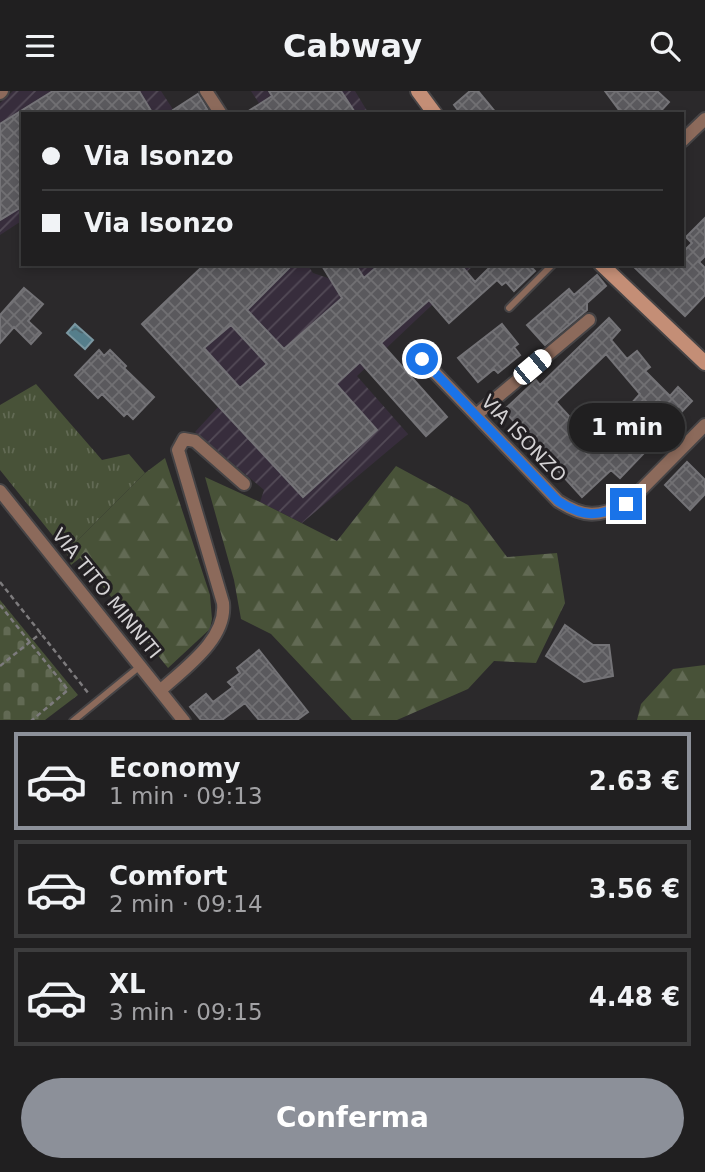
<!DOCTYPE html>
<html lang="it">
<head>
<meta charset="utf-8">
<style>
  body { margin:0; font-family:"DejaVu Sans",sans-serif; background:#2d2c2d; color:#f1f3f6; height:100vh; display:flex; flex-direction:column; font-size:26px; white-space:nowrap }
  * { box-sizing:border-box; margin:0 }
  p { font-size:23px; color:#a2a2a5 }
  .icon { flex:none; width:38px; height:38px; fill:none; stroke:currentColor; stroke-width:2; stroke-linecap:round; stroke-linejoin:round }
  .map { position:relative; height:629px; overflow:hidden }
  .drawer { display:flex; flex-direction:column; background:#201f20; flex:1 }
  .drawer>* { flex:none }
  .guide { position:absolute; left:21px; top:21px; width:663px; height:154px; border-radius:0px; box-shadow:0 4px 10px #0003,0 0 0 2px #3d3d3e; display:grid; align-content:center; height:154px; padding:0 21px; background:#201f20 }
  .end { position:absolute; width:32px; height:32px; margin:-16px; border:9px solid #1a73e8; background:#fff; box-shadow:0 0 0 4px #fff }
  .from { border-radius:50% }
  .bubble { position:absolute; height:49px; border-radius:24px; background:#201f20; box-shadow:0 4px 10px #0003,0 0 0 2px #3d3d3e; font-size:23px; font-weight:700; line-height:49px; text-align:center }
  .car { position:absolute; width:21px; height:42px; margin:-21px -10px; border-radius:9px; box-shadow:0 0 5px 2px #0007; background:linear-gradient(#fff 24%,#345 0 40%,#fff 0 76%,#345 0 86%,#fff 0) }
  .guide b { display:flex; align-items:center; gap:24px; height:66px; font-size:26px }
  .guide b+b { border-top:2px solid #3d3d3e }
  .guide i { width:18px; height:18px; background:#f1f3f6 }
  ul { padding:12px 0 0; list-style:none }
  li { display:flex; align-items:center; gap:21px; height:98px; margin:0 14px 10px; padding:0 7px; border:4px solid #3d3d3e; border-radius:0px }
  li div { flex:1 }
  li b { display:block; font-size:26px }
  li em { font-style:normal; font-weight:700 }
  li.active { border-color:#8c9099 }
  li>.icon { width:63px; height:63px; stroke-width:1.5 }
  .primary-button { display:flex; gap:14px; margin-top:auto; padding:14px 21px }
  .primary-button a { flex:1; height:80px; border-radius:42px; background:#8c9099; color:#fff; font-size:28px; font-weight:700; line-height:80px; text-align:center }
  header { display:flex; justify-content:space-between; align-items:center; height:91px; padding:0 21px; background:#201f20; font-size:32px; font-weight:700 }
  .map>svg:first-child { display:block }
  .industrial { fill:url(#industrial-furrows) }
  .grass { fill:url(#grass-tufts) }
  .forest { fill:url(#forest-firs) }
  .cemetery { fill:url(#cemetery-stones) }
  .water { fill:url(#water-ripples); stroke:#7b97a1; stroke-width:2 }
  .building { fill:url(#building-cross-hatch); stroke:#747377; stroke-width:2; fill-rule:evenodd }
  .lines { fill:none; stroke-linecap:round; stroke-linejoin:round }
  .lane-casing { stroke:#464446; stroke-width:10 }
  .street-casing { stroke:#464446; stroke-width:16 }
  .secondary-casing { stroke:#464446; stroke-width:18 }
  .path { stroke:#7d7b7d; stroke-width:2.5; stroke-dasharray:5 3.5; stroke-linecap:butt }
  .lane { stroke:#8c6a5b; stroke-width:6 }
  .street { stroke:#8c6a5b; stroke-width:12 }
  .secondary { stroke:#c48e76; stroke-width:14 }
  .route { stroke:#1a73e8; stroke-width:9 }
  .labels { text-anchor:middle; stroke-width:6; stroke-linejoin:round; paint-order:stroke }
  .street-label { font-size:19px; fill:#d4d2d4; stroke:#221f22 }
</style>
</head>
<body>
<header><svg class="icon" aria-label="menu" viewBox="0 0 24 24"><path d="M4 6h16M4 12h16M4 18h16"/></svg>Cabway<svg class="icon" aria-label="search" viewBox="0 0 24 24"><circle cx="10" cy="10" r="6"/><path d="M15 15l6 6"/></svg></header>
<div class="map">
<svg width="705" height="630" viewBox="0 0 705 630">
  <defs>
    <pattern id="industrial-furrows" width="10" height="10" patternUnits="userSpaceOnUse" patternTransform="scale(1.75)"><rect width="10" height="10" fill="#372d3c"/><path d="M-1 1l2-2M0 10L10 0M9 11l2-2" fill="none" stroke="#534b57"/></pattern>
    <pattern id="grass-tufts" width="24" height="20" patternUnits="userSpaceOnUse" patternTransform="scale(1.75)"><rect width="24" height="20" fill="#485238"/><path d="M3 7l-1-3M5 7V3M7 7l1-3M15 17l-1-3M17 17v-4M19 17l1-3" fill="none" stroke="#626a54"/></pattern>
    <pattern id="forest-firs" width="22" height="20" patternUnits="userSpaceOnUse" patternTransform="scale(1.75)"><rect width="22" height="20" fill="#485238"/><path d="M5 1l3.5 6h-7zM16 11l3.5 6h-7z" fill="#626a54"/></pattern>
    <pattern id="cemetery-stones" width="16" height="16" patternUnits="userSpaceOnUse" patternTransform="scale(1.75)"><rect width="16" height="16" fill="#485238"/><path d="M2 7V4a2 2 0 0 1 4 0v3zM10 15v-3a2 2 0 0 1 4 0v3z" fill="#626a54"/></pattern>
    <pattern id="water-ripples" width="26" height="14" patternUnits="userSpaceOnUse" patternTransform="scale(1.75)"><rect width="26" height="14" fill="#557e8b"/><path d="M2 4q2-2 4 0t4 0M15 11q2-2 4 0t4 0" fill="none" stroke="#4d656d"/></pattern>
    <pattern id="building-cross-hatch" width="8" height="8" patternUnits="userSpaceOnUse" patternTransform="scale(1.75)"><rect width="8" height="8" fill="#5a595d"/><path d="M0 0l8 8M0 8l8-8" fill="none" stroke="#717073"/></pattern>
  </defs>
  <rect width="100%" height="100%" fill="#2b292b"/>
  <path class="industrial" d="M13,0H161L176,23H23V129L0,144V12Z
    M251,0H355L369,23H266Z
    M205,173H307L313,182L331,188L355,173H475L357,285L408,343L302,432L260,411L264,399L195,341L219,315L184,275Z"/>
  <path class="grass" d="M36,293L102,369L129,363L145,382L66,461L0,379V314Z"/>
  <path class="forest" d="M165,367L210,504L212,528L210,538L168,577L80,467L71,474L66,461L145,382Z
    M396,375L468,414L507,466L557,462L565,512L536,572L494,570L468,598L397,629H352L271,543L241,528L234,489L205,386L260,411L337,450Z
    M705,574V629H637L641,613L673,578Z"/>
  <path class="cemetery" d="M0,509L78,604L45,629H0Z"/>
  <path class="water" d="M75,233L93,249L85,258L67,242Z"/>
  <path class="building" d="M53,0H139L153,23H23V115L0,129V33Z
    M269,0H341L356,23H244L272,5Z
    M470,0H478L497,23H461L454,14Z
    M605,0H657L669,11L658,23H622Z
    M198,3L210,23H175L173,19Z
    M705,127V165L699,171L705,177V204L685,225L631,173H682V162L692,152L686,146Z
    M205,173H293L247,219L284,258L342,207L321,173H355L364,187L380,173H460L475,191L493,173H528L535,180L514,200L506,191L502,194L497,189L449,232L429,209L381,252L447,326L426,345L360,271L336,293L377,339L303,406L142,233ZM231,234L267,273L240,297L204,257Z
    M597,184L606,195L587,212V219L545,254L527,234L569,198L574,204Z
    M24,197L43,213L28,230L41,242L31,253L14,236L0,252V224Z
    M609,227L620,239L611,249L627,268L637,260L650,276L645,280L670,305L678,296L692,310L660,343L630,314L640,303L606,263L556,311L599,358L619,338L644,362L620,387L611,379L582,406L551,372L554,370L535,350L532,352L504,319L536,289L540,294Z
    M502,233L518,253L514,256L520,264L498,282L494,278L478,291L458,267Z
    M99,259L104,265L110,259L126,275L124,277L154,306L133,328L127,322L124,325L102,303L98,307L75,284Z
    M687,371L705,389V403L690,419L665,394Z
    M565,534L593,554H609L613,585L584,591L546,565Z
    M259,559L308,621L297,629H259L245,612L222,629H201L190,616L206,603L213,611L233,596L228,591L240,582L237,577Z"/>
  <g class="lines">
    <g class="lane-casing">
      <path id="lane" d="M509,217L553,173
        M73,630L139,576"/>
    </g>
    <g class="street-casing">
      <path id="street" d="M206,0L221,23
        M0,2L2,0
        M682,50L705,28
        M422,268L558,410C584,427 598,426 627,413L705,334
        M476,324L589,229
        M0,400L184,630
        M161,599C185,577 227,548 223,512L178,359L184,348L195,350L244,393"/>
    </g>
    <g class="secondary-casing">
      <path id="secondary" d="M418,0L435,23
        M601,173L705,272"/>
    </g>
    <path class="path" d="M0,491L89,603
      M0,514L68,599L31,630
      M0,575L41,542"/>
    <use href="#lane" class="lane"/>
    <use href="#street" class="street"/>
    <use href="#secondary" class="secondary"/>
  </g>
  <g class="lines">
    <path class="route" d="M422,268L558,410C584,427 598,426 626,413"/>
  </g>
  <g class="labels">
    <g class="street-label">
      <text transform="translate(524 347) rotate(46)" y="7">VIA ISONZO</text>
      <text transform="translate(107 502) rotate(51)" y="7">VIA TITO MINNITI</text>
    </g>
  </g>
</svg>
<i class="end from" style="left:422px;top:268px"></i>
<i class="end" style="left:626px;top:413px"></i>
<div class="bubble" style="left:569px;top:312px;width:116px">1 min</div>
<i class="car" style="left:532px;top:276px;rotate:50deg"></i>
<div class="guide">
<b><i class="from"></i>Via Isonzo</b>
<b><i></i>Via Isonzo</b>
</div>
</div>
<section class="drawer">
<ul>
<li class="active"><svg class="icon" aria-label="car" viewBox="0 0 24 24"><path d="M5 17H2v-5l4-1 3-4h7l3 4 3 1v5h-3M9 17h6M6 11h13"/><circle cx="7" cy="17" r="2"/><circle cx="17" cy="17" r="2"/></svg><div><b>Economy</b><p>1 min · 09:13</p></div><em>2.63 €</em></li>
<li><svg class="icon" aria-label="car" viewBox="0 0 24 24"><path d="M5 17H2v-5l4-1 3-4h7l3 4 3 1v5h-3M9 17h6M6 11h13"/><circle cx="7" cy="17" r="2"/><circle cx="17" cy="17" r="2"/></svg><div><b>Comfort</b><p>2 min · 09:14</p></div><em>3.56 €</em></li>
<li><svg class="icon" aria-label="car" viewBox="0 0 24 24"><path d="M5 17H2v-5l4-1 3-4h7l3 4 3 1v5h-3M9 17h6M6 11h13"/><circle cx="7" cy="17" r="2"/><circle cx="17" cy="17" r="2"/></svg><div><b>XL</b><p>3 min · 09:15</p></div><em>4.48 €</em></li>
</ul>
<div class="primary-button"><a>Conferma</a></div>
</section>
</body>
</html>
